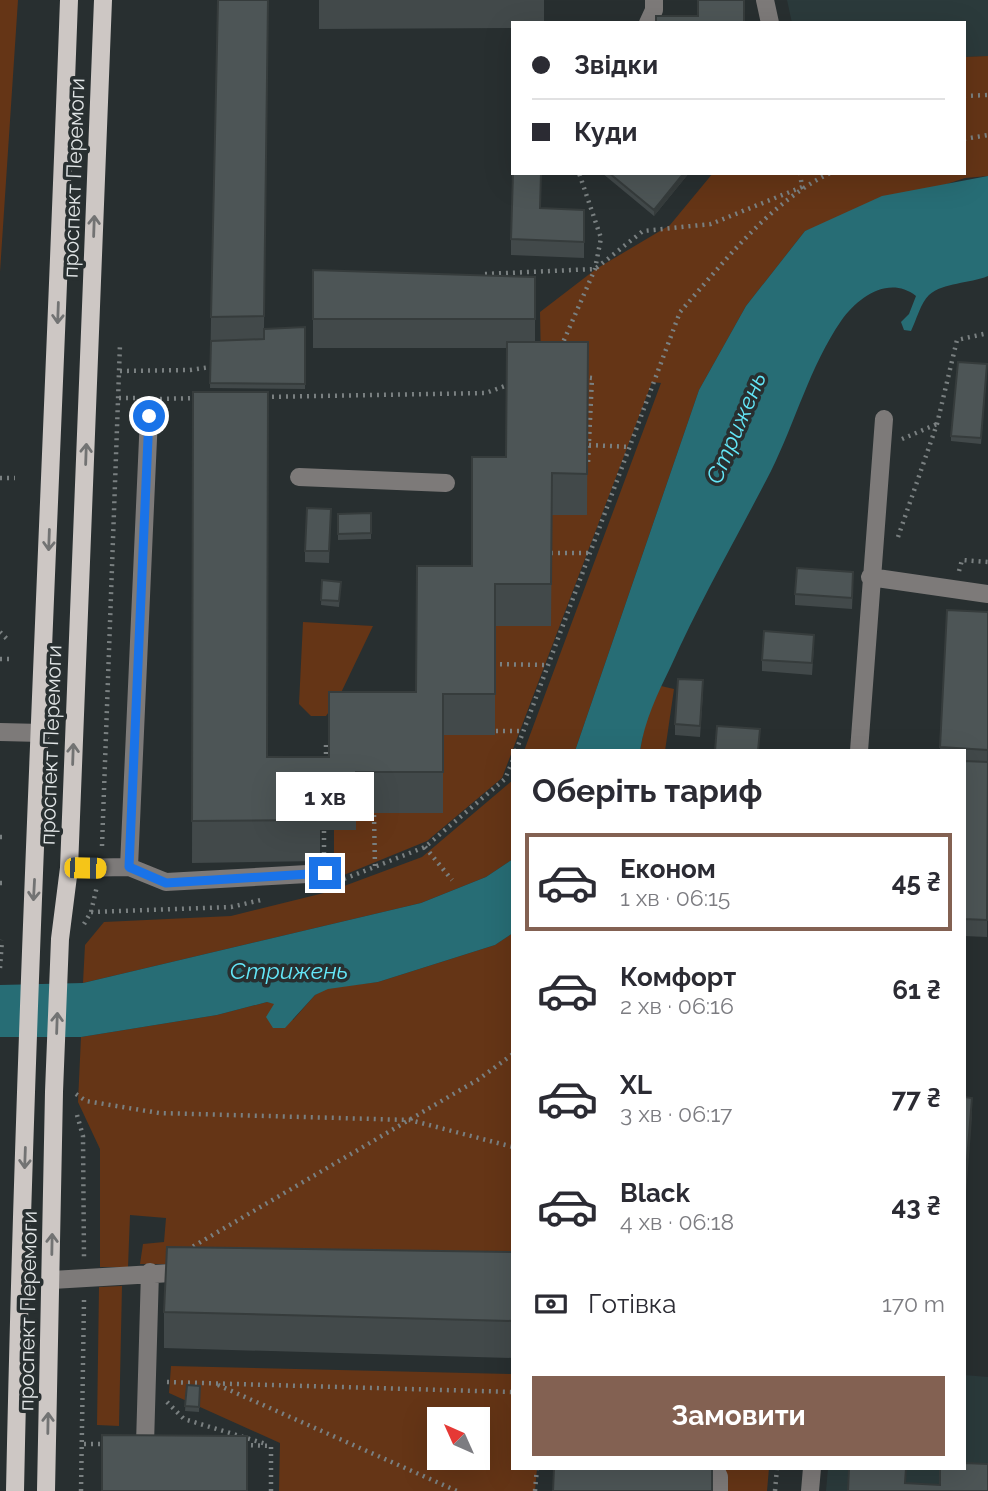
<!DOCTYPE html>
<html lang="uk">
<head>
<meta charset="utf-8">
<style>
  body { margin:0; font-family:Raleway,sans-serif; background:#f7f7f7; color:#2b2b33; height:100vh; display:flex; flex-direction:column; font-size:26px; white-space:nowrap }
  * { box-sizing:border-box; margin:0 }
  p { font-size:23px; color:#7c7c81 }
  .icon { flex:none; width:38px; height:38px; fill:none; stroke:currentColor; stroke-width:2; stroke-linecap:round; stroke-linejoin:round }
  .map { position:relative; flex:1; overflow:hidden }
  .sheet { position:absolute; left:511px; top:749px; width:455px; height:721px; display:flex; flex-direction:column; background:#fff; border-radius:0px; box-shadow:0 7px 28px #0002 }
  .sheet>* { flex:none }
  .guide { position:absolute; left:511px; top:21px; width:455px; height:154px; border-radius:0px; box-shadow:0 7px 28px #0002; display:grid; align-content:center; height:154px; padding:0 21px; background:#fff }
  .needle { width:46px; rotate:315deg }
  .buttons { position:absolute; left:427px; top:1407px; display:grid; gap:14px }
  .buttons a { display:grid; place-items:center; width:63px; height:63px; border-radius:0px; background:#fff; box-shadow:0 7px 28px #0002; font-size:35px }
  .end { position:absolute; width:32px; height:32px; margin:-16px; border:9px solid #1a73e8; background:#fff; box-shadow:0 0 0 4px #fff }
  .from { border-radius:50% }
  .bubble { position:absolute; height:49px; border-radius:0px; background:#fff; box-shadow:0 7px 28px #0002; font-size:23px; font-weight:700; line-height:49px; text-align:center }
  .car { position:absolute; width:21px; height:42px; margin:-21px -10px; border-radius:9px; box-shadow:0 0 5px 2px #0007; background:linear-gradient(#f5c518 24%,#345 0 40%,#f5c518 0 76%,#345 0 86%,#f5c518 0) }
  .guide b { display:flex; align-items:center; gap:24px; height:66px; font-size:26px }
  .guide b+b { border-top:2px solid #e1e1e2 }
  .guide i { width:18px; height:18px; background:#2b2b33 }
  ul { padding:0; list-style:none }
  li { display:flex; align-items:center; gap:21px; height:98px; margin:0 14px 10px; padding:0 7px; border:4px solid transparent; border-radius:0px }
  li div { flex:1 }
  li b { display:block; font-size:26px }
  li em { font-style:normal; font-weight:700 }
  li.on { border-color:#836152 }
  li>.icon { width:63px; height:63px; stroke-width:1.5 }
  h2 { padding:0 21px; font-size:32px; line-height:84px }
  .pay { display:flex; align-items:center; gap:18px; height:77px; padding:0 21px; font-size:26px }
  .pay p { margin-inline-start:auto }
  .button { display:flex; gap:14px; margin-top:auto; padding:14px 21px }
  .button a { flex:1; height:80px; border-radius:0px; background:#836152; color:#fff; font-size:28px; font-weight:700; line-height:80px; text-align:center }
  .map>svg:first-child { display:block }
  .built { fill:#2b3a3b }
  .green { fill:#653516; fill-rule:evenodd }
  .water { fill:#276d75 }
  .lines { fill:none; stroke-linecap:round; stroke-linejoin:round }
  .path { stroke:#7a8081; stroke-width:4.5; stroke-dasharray:2 5; stroke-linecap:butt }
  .minor { stroke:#7d7a79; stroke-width:18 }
  .major { stroke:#cdc7c4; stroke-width:18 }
  .wall { fill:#42494a }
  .shaded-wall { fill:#363c3c }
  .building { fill:#4d5556; stroke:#363c3c; stroke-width:2 }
  .oneway { stroke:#727373 }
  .route { stroke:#1a73e8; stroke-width:9 }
  .labels { text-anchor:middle; stroke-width:7; stroke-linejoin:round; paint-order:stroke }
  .street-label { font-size:21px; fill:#e1e5e6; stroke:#282f30 }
  .water-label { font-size:23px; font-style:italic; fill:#64e7f8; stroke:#282f30 }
</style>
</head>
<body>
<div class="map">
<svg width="988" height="1491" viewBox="0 0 988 1491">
  <rect width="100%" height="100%" fill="#282f30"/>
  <path class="built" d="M787,0H988V56L964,57V23H792Z
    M964,1375L988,1377V1491H826L828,1468H964Z"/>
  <path class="green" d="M0,0H18L0,272Z
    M988,56V176L965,178L805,231L746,306L699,390L575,751H524L661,383L652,382L502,778L427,841L334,879V826L431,723L490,652L541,364L540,312L596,269L670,225L713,173H964V57Z
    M303,622L373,626L338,699L326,716H311L299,704Z
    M661,686L674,689L665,751H640L646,718Z
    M513,780V859L486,877L421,903L83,983L85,945L104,922L231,916L328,892L422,857Z
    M513,933V1265L140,1264L143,1244L164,1242L166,1218L130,1215L128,1267H100V1149L78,1102L81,1037L217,1015L267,1002L275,1003L293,1020L315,995L328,988L378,982L495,945Z
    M122,1286L119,1426L97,1425L99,1287Z
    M171,1366L513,1374V1468H537L535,1491H279L280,1443L169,1393ZM439,1419H478V1458H439Z
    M725,1468H769L767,1491H726Z"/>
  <path class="water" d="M988,176V276C969,284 944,282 929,295C921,302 916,321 911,331L904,330L901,322L909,314L916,296C889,275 858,297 841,321C810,366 795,423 771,471C737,537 701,599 671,666C657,695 645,719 640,751H575L699,390L746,306L805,231L882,196Z
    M513,859V933L495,945L378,982L328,989L315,995L285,1028H273L266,1017L274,1004L267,1002L217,1015L81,1037H0V985L83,983L421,903L486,877Z"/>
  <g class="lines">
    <path class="path" d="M964,96L988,95
      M964,139L988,135
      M485,274L595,269L643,231L711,224L802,187L800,173
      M561,347L595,269L601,238L579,173
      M120,371L190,370L210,367
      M583,377L592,378L588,463
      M265,397L486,393L510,384
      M119,398H137
      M160,399L197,398
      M902,439L937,424
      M589,445L631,447
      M0,478H15
      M898,537L937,424L957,340L988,333
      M551,553H591
      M959,571L962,560L988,562
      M0,632L9,641
      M0,659H10
      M493,664L548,665
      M489,731H523
      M516,751L680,312C724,262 770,202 830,173
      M326,761V744
      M374,815L375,867
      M324,824V854
      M0,837H6
      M102,846L120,344
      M425,847L452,880
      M344,879L425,847L505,779L513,760
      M0,883H6
      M91,912L231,907L261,900
      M84,924L91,912L97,886
      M0,968L2,940
      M76,1094L86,1101L159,1113L410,1120L513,1147
      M77,1115L83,1136L84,1259
      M187,1250L479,1079L513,1054
      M167,1382L513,1392
      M218,1385L457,1491
      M167,1402L184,1419L266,1444
      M84,1444H105
      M244,1445L271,1446V1491
      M81,1491L84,1300
      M535,1491L537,1468
      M775,1491L777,1468"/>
    <path class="minor" d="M765,0L770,23
      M648,23L654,10V0
      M299,477L446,483
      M870,577L988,594
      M0,732L42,733
      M859,751L884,419
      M129,867L166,882L325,873
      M69,868L129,867L149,416
      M52,1280L188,1272
      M145,1444L150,1272
      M715,1468L719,1477V1491
      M810,1491L812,1468"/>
    <path class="major" d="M15,1491C25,994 51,497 69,0
      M46,1491L54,1092L60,939L69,868L103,0"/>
  </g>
  <path class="wall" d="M268,0L264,329L305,327V389L210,388L211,317Z
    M319,0H544V23H513V28L319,29Z
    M602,173H689L654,216Z
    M540,208L584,210V258L511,255V239Z
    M313,270L535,277V342H588L587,515H552L551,626H495V735H443V813H356V830H320V861L192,863L193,392L267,757H329L416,692L472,566L506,457L507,348H313Z
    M987,370L981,444L951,441V436Z
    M331,509L329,563L305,562V551Z
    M371,513V539L338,540V514Z
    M322,580L341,582L339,607L321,605Z
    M853,584L852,609L795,605V594Z
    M947,610L988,612L987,937L964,936V751H940Z
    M814,646L812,675L762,671V660Z
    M703,692L700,737L675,735V724Z
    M513,1252V1358L164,1348V1312Z
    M187,1385L200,1386L199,1412L185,1411Z"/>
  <path class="shaded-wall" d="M684,173H689L654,216V210Z
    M972,1098V1119L964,1218V1197Z"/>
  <path class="building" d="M218,0H268L264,316L211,317Z
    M698,0H744V23H656V16H698Z
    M513,173H541L540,208L584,210V242L511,239Z
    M609,173H684L654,210Z
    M313,270L535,277V319H313Z
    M305,327V384L210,383L211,341L264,339V329Z
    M507,342H588L587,474L552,473L551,584H495V694H443V772H356V788H320V820L192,821L193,392H268L267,757H329V692H416L417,566H472V457H506Z
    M958,362L987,364L981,438L951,436Z
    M307,508L331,509L329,551H305Z
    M371,513V533L338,534V514Z
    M797,568L853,572L852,598L795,594Z
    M322,580L341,582L339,601L321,600Z
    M947,610L988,612V750L940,747Z
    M764,631L814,635L812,663L762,660Z
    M678,679L703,680L700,726L675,724Z
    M717,726L760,729L758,751H715Z
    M964,761L988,762L987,920L964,919Z
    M964,1097L972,1098L964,1197Z
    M167,1247L513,1252V1321L164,1312Z
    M187,1385L200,1386L199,1407L185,1406Z
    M102,1435L247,1436V1491H102Z
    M964,1463L988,1464V1491H848L849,1468H906L905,1483L940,1485V1468H964Z
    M554,1468H712V1491H553Z"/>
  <defs><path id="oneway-shaft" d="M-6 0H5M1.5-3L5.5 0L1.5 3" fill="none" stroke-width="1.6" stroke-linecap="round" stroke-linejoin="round" transform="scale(1.75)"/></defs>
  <g class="oneway">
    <use href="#oneway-shaft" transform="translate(94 226) rotate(-88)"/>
    <use href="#oneway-shaft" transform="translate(58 313) rotate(92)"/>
    <use href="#oneway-shaft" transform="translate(86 454) rotate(-88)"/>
    <use href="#oneway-shaft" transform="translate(49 540) rotate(92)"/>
    <use href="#oneway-shaft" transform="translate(73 754) rotate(-88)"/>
    <use href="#oneway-shaft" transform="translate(34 890) rotate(93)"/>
    <use href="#oneway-shaft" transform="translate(57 1023) rotate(-88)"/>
    <use href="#oneway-shaft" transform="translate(25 1158) rotate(92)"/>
    <use href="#oneway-shaft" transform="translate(52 1244) rotate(-89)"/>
    <use href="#oneway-shaft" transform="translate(48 1423) rotate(-89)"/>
  </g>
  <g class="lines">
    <path class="route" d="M149,416L129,867L166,883L325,873"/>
  </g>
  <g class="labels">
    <g class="street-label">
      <text transform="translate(74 178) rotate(-88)" y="7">проспект Перемоги</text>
      <text transform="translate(51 745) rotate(-88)" y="7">проспект Перемоги</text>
      <text transform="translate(28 1311) rotate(-89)" y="7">проспект Перемоги</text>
    </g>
    <g class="water-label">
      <text transform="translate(736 428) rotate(-67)" y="8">Стрижень</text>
      <text x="289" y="979">Стрижень</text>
    </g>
  </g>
</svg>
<div class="buttons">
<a><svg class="needle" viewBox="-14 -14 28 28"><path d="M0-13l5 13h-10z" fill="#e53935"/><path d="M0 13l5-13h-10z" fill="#7c7c81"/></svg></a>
</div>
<i class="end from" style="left:149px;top:416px"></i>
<i class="end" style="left:325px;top:873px"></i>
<div class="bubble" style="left:276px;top:772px;width:98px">1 хв</div>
<i class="car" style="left:85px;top:868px;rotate:91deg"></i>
<div class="guide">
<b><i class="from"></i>Звідки</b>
<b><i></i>Куди</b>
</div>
<section class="sheet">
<h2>Оберіть тариф</h2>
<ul>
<li class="on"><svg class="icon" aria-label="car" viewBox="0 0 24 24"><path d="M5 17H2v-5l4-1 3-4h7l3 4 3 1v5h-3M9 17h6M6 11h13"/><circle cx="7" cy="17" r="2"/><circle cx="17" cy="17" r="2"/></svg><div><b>Економ</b><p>1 хв · 06:15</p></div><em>45 ₴</em></li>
<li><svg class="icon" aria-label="car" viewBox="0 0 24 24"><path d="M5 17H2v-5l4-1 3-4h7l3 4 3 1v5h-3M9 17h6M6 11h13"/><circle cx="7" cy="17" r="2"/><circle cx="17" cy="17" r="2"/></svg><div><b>Комфорт</b><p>2 хв · 06:16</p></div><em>61 ₴</em></li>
<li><svg class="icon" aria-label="car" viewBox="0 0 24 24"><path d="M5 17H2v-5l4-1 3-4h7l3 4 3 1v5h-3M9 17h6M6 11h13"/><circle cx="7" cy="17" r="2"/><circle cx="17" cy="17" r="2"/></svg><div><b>XL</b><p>3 хв · 06:17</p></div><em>77 ₴</em></li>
<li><svg class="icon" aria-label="car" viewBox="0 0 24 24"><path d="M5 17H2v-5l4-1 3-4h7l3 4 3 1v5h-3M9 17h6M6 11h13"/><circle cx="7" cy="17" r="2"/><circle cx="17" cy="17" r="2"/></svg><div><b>Black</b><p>4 хв · 06:18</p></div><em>43 ₴</em></li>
</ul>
<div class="pay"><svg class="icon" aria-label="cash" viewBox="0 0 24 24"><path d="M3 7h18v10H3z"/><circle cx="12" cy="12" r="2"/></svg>Готівка<p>170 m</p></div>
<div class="button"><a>Замовити</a></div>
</section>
</div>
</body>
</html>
